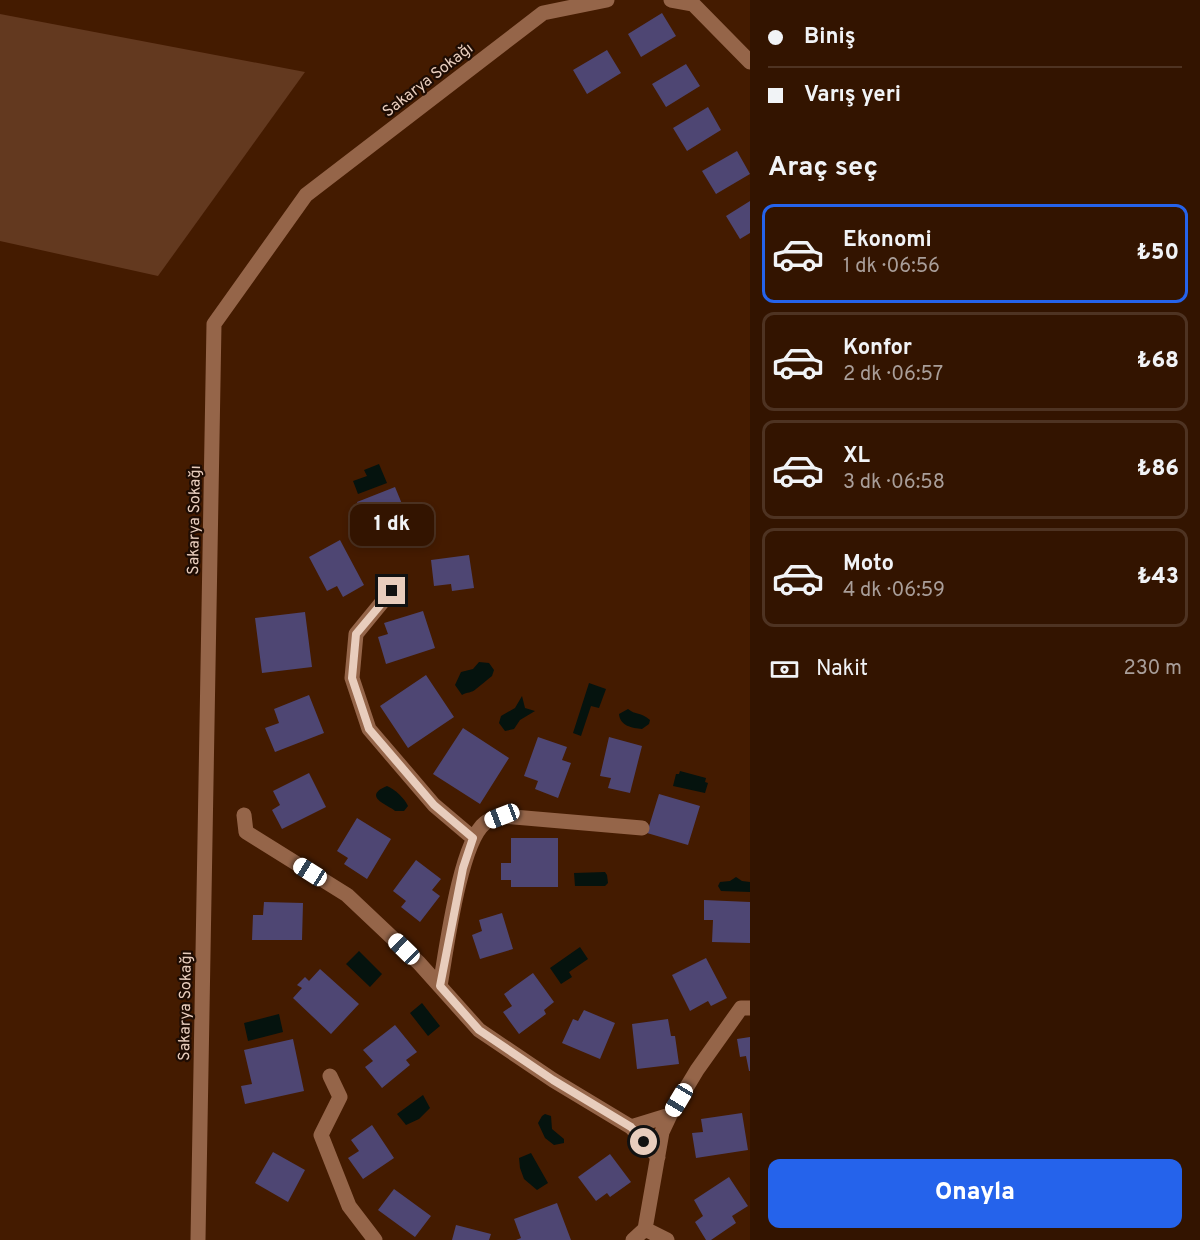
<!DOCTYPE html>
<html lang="tr">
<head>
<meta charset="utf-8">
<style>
  body { margin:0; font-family:Overpass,sans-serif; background:#3b1d0a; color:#f1f3f6; height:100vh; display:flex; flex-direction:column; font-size:22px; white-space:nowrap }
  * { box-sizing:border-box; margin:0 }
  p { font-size:20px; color:#a99e99 }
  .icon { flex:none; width:33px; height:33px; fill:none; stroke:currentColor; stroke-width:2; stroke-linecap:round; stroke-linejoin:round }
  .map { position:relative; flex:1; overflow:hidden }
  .panel { display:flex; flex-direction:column; background:#331400; width:450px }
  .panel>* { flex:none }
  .hud { display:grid; align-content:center; height:132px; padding:0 18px; background:#331400 }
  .end { position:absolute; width:27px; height:27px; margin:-14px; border:8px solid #e8cdbd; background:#111; box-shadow:0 0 0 3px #111 }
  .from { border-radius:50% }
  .bubble { position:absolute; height:42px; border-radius:12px; background:#331400; box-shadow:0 3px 9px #0003,0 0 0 2px #4e3322; font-size:20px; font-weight:800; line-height:42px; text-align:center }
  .car { position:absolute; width:18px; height:36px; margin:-18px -9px; border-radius:8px; box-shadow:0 0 4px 2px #0007; background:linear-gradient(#fff 24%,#345 0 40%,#fff 0 76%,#345 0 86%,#fff 0) }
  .hud b { display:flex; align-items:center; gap:21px; height:57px; font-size:22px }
  .hud b+b { border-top:2px solid #4e3322 }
  .hud i { width:15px; height:15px; background:#f1f3f6 }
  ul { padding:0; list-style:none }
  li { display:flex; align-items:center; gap:18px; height:99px; margin:0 12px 9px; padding:0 6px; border:3px solid #4e3322; border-radius:12px }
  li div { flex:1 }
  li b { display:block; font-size:22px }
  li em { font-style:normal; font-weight:800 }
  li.current { border-color:#2563eb }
  li>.icon { width:54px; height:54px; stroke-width:1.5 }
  h2 { padding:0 18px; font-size:27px; line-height:72px }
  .pay { display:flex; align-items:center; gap:15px; height:66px; padding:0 18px; font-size:22px }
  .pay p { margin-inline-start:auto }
  .primary-button { display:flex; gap:12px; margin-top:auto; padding:12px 18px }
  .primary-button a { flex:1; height:69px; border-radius:12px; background:#2563eb; color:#fff; font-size:24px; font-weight:800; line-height:69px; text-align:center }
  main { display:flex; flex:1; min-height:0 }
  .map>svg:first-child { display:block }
  .green { fill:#63391f }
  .water { fill:#05130e }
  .building { fill:#4e4673 }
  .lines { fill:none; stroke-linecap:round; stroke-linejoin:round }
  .minor { stroke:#956549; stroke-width:15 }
  .route { stroke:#e8cdbd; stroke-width:8 }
  .labels { text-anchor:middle; stroke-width:4.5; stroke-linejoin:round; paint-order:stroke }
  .street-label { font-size:16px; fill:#e8cdbd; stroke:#1e0c03 }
</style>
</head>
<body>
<main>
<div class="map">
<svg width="750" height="1240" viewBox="0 0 750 1240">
  <rect width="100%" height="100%" fill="#441b00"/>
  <path class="green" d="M0,14L305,72L158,276L0,241Z"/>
  <path class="water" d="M379,464L387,483L358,494L353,481L367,476L364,470Z
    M479,662L489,663L494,670L492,676C487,680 482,684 476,689C472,693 467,692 462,695L455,685L461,672L473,669Z
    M589,683L606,689L599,708L591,706L581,736L573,733Z
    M522,696L525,708L535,711L520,720L514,729L505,731L499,723L501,716L515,708Z
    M628,709C635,715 641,712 650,720L649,724L642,729C632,728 620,726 619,714Z
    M680,771L706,778L705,782L708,783L705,793L673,786L676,774H679Z
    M387,786C395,789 405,799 408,806L404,811H395C391,806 360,797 387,786Z
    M605,872L607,875L608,883L605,886H575L574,873Z
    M736,877L742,881L750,882V892L721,891L718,886L720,882L730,881Z
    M580,947L588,959L569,972L572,977L561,984L550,968Z
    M359,951L382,974L370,987L346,964Z
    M422,1003L440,1026L428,1036L410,1013Z
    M279,1014L283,1032L248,1041L244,1023Z
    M423,1095L430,1108L419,1119L406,1125L397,1114Z
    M545,1114L551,1116L552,1129L564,1139V1143L554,1145L545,1138L538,1123L542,1116Z
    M531,1153L548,1183L537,1190L524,1179L520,1168L519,1158Z"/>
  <path class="building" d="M662,13L676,36L641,57L628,34Z
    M607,50L621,73L587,94L573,70Z
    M686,64L700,86L666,107L652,84Z
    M708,107L721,130L687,151L673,128Z
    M737,151L750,174L716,194L702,171Z
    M750,201V233L740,239L726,216Z
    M395,487L414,533L391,543L387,535L373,541L357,502Z
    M340,540L364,585L343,597L337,586L327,591L309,557Z
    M469,555L474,588L452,591L451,584L434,586L431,560Z
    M423,611L435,648L386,664L378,637L388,634L384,623Z
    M305,612L312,667L262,673L255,618Z
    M426,675L454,717L408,748L380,706Z
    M309,695L324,733L275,752L265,728L279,723L274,709Z
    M463,728L509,758L480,804L433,774Z
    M538,737L567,747L562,760L571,763L558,798L535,789L538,781L524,776Z
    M609,737L642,746L630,793L608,788L611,778L600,776Z
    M309,773L326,807L282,829L272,810L280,805L273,791Z
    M659,794L700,806L688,845L647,833Z
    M357,818L391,839L367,879L344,864L348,858L337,851Z
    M511,838H558V887H511V880H501V863H511Z
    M416,860L441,879L432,890L440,896L420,922L401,907L406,901L393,891Z
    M704,900L750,902V943L712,942L713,920H704Z
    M264,902L303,903L302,940H252L253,915H263Z
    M502,913L513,949L480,959L472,935L482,931L479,920Z
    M706,958L727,998L711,1006L708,1001L690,1011L672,975Z
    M320,969L359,1004L331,1034L293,998L302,988L297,985L305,977L309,981Z
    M533,973L554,1002L544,1010L546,1014L519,1034L503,1012L512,1006L504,994Z
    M584,1010L615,1023L600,1059L562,1043L573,1019L578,1021Z
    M668,1019L671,1036H675L679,1064L637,1069L632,1024Z
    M395,1025L417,1052L406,1060L410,1065L382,1088L365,1067L373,1061L363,1050Z
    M750,1037V1071H749L746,1056L740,1057L737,1039Z
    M293,1039L304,1091L245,1104L241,1086L252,1084L244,1050Z
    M742,1113L748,1150L696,1158L692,1133L703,1132L701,1119Z
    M372,1125L394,1158L363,1179L348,1158L359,1151L351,1140Z
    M273,1152L305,1170L288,1202L255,1183Z
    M610,1154L631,1182L610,1197L607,1193L596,1201L578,1177Z
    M729,1177L748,1206L732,1216L736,1223L711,1240H706L695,1222L703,1216L694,1200Z
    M394,1189L431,1216L415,1237L378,1210Z
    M557,1203L571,1240H516L521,1238L514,1219Z
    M456,1225L491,1234L489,1240H452Z"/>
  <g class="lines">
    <path class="minor" d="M671,0L693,4L750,62
      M392,590L356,634L352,678L369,729L434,805L473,838
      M244,815L246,832L347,895L419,963L479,1030L553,1080L631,1127L658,1157
      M440,986C446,952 460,842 485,823C489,819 497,818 502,816L642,828
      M330,1076L340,1097L321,1135L349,1206L375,1240
      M631,1127L670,1115
      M645,1229L667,1240
      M198,1240L214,324L306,195L543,13L607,0
      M633,1240L645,1229L662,1132L670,1115L697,1070L741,1008H750"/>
  </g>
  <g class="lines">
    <path class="route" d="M392,591L356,634L352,678L369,729L434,805L473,838L463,868L440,986L479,1030L553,1080L631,1127L644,1142"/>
  </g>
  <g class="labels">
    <g class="street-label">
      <text transform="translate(427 79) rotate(-38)" y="6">Sakarya Sokağı</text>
      <text transform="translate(193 520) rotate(-89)" y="6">Sakarya Sokağı</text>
      <text transform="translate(184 1006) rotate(-89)" y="6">Sakarya Sokağı</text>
    </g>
  </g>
</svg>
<i class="end from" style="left:644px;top:1142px"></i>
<i class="end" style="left:392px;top:591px"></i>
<div class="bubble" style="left:350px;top:504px;width:84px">1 dk</div>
<i class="car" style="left:502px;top:816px;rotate:249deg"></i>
<i class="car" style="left:310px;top:872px;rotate:302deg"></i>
<i class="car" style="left:404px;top:949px;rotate:314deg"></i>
<i class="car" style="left:679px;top:1100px;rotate:211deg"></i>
</div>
<section class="panel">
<div class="hud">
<b><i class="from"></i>Biniş</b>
<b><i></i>Varış yeri</b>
</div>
<h2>Araç seç</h2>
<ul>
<li class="current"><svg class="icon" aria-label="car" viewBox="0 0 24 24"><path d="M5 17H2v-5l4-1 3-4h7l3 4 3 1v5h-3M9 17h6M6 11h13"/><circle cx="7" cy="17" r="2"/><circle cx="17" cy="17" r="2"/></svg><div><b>Ekonomi</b><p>1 dk · 06:56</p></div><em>₺50</em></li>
<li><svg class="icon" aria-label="car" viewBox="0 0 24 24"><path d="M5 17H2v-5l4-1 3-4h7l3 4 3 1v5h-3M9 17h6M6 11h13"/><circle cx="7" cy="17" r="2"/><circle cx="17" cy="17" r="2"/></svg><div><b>Konfor</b><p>2 dk · 06:57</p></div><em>₺68</em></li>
<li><svg class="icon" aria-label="car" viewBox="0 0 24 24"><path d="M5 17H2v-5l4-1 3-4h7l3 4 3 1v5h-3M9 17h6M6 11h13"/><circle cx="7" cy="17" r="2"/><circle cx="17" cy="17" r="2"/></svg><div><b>XL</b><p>3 dk · 06:58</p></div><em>₺86</em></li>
<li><svg class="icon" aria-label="car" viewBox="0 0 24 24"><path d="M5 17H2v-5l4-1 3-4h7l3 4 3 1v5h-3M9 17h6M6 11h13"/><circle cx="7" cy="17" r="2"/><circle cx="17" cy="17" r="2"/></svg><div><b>Moto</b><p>4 dk · 06:59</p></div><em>₺43</em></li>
</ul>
<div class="pay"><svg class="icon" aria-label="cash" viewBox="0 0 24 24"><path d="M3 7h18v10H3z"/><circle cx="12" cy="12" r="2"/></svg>Nakit<p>230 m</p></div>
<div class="primary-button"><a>Onayla</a></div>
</section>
</main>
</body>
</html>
